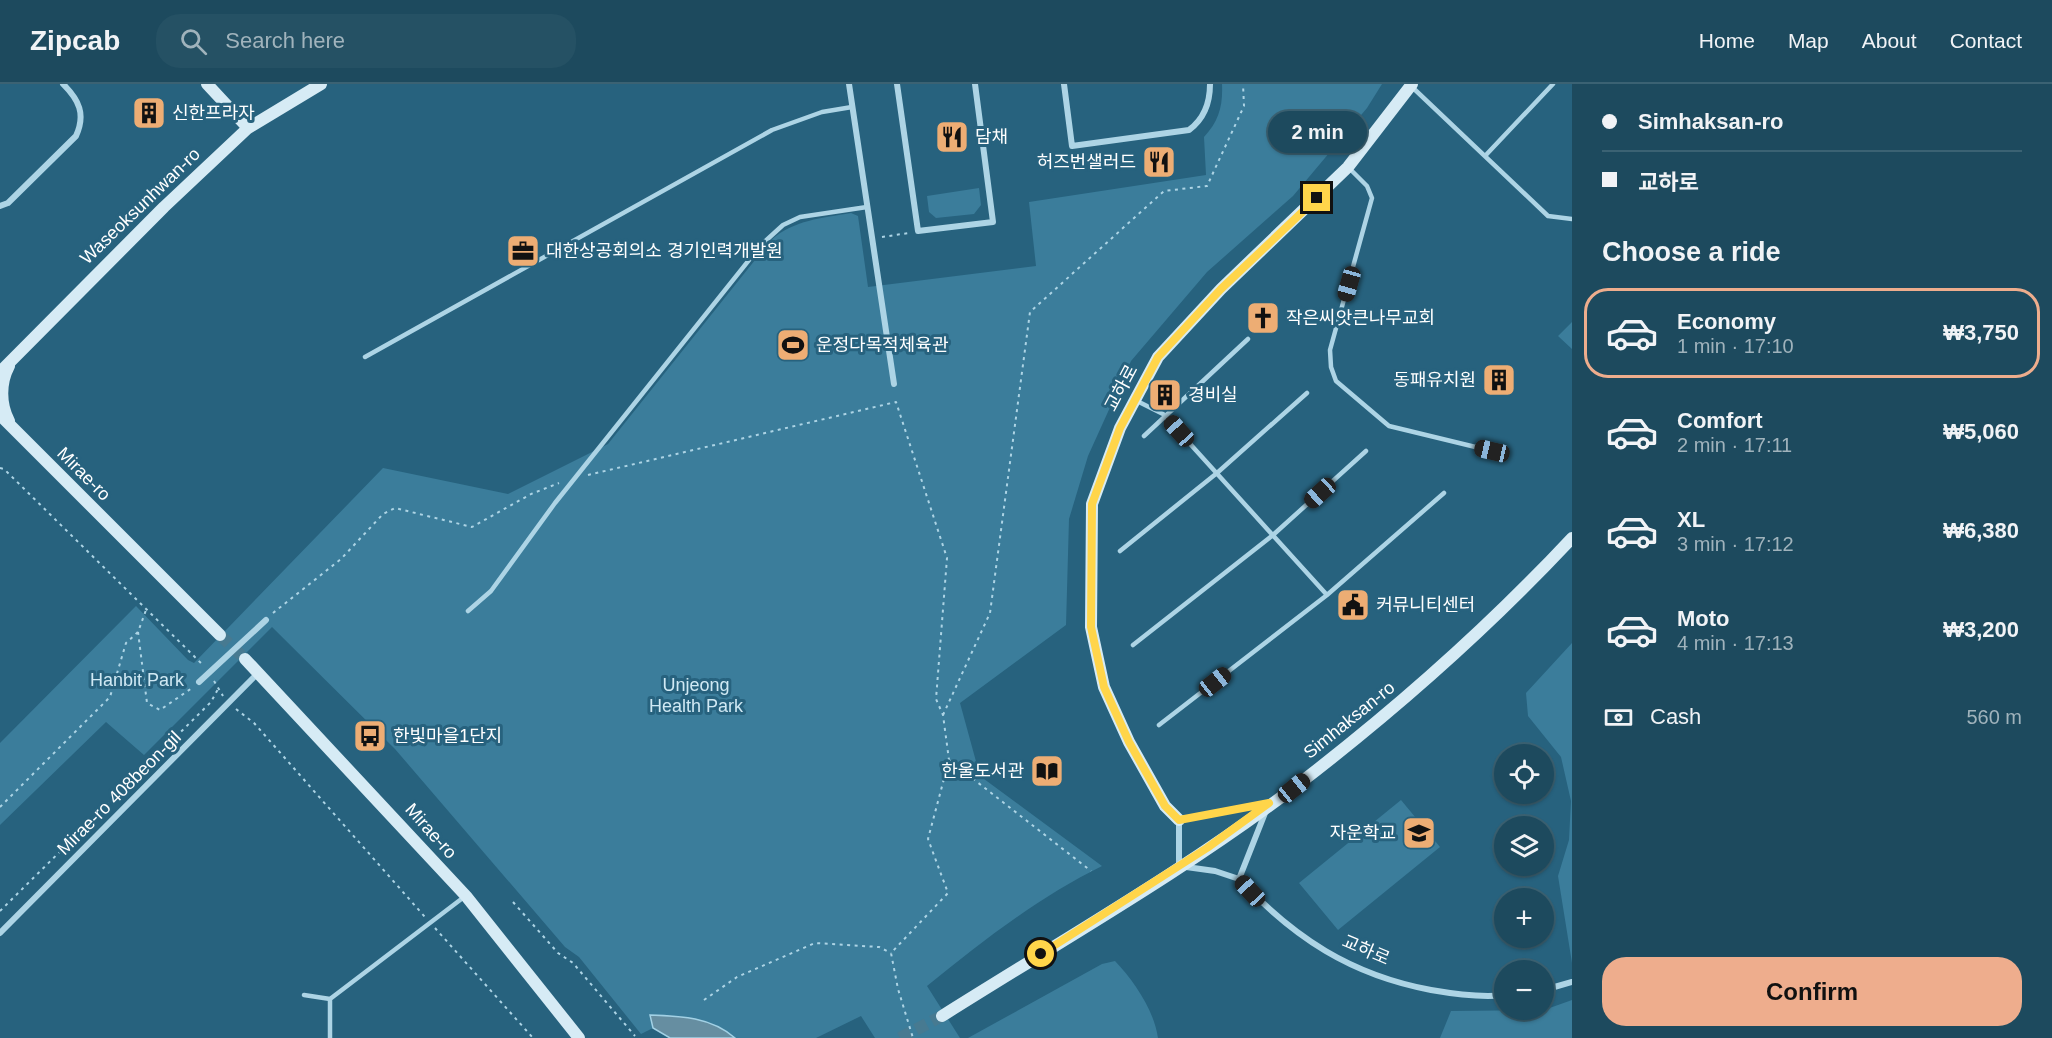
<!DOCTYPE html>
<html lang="en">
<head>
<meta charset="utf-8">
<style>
  body { margin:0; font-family:Arial,"Noto Sans KR",sans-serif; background:#255164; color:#f1f3f6; height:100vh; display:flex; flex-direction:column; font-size:22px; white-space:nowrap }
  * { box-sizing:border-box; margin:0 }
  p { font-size:20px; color:#a0b3bc }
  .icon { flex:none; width:33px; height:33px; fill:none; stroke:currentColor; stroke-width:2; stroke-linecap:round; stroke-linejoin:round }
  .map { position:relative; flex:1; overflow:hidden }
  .side { display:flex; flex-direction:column; background:#1d4a5e; width:480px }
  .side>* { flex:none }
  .guide { display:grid; align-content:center; height:132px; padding:0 30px; background:#1d4a5e }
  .tools { position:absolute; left:1494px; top:660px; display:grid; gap:12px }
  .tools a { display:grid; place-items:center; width:60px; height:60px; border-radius:50%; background:#1d4a5e; box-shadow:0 2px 4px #0004,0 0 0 2px #3b6273; font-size:30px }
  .end { position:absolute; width:27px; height:27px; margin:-14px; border:8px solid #ffd54a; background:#111; box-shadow:0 0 0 3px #111 }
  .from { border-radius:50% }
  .bubble { position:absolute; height:42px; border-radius:21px; background:#1d4a5e; box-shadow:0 2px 4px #0004,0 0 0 2px #3b6273; font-size:20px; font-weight:600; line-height:42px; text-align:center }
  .car { position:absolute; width:18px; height:36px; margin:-18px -9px; border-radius:8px; box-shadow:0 0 4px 2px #0007; background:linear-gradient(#222 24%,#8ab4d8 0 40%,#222 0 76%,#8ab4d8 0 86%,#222 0) }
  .guide b { display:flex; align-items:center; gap:21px; height:57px; font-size:22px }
  .guide b+b { border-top:2px solid #3b6273 }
  .guide i { width:15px; height:15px; background:#f1f3f6 }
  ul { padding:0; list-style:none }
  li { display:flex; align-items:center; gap:18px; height:90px; margin:0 12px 9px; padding:0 18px; border:3px solid transparent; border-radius:24px }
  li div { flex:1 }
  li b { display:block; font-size:22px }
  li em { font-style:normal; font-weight:600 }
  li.current { border-color:#eead8d }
  li>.icon { width:54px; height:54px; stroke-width:1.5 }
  h2 { padding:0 30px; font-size:27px; line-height:72px }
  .pay { display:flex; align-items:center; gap:15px; height:66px; padding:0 30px; font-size:22px }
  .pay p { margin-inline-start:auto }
  .action { display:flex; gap:12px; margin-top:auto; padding:12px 30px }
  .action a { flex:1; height:69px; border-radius:24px; background:#eead8d; color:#111; font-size:24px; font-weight:600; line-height:69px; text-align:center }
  header { display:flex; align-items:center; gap:36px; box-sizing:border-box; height:84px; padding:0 30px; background:#1d4a5e; border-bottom:2px solid #3b6273 }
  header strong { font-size:28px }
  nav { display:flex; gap:33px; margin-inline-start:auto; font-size:21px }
  .search { width:420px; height:54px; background:#255164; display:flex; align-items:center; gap:15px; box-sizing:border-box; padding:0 21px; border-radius:24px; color:#a0b3bc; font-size:22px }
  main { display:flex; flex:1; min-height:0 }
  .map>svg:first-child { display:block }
  .green { fill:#3b7d9b }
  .water { fill:#668ea1; stroke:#a2d1e5; stroke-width:1.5 }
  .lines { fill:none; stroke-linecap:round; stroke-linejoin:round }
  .secondary-tunnel { stroke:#477a91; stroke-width:12; stroke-dasharray:12 6; stroke-linecap:butt }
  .path { stroke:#add4e5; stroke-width:2; stroke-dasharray:3 4.5; stroke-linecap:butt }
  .lane { stroke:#add4e5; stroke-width:4.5 }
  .street { stroke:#add4e5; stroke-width:6 }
  .secondary { stroke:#d6ebf5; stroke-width:12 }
  .route { stroke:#ffd54a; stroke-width:8 }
  .labels { text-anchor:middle; stroke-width:6; stroke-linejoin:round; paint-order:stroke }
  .poi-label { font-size:18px; fill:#fff; stroke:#27627e; text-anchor:start }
  .street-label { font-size:18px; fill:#fff; stroke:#27627e }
  .park-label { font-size:18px; fill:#d0e9f4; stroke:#27627e }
</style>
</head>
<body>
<header>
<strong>Zipcab</strong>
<div class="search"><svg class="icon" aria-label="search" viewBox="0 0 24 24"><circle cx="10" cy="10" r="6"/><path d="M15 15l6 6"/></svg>Search here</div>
<nav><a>Home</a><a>Map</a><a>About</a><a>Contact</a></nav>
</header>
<main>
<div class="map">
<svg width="1572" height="954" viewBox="0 0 1572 954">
  <rect width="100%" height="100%" fill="#27627e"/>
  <path class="green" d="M1222,0H1382L1367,24L1293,112L1207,188L1131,277L1088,372L1069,435L1066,541L960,619L980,692L1102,782C1039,813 981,858 927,902L960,954H875L861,932L816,954H735C711,933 682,932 651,931L653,944L641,950L579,873L565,863L395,665L272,543L144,671L106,638L0,741V659L136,522L188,576L194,579L383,384L508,410L608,360L771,156C794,136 822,134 851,129L858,132L868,203L1036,182L1029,118L1206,91L1204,53C1219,37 1223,22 1222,0Z
    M979,104L981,121L974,130L936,134L929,128L927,112Z
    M1572,238V265L1558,252Z
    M1572,559V879L1558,792L1569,756L1571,717L1561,673L1528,632L1526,609Z
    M1401,716L1440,763L1338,846L1299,799Z
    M1115,877C1134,897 1154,926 1158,954H968L1102,880Z
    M1572,916V954H1440L1451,927L1544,926Z"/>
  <path class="water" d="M650,931C681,932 711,933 735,954H670L653,944Z"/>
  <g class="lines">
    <path class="secondary-tunnel" d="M220,551L245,575
      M900,954L942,932"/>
    <path class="path" d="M882,153L909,149
      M0,384L4,385L204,582
      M588,391L896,318L947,474L936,615L943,631L949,676L928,755L948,809L891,869L898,905L913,954
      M273,529L341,475L383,430L395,424L472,443L531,410L559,399
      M138,548L147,619L160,626L192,604
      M214,597L223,612
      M236,625L254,639L425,833
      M943,631L990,529L1030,228L1164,107L1207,102L1244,22L1243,0
      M949,676L1091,787
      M0,723L110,613L126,559L138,548L146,526
      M513,818L558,869L573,879L635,952
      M0,827L211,618L218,605
      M435,844L533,954
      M704,916L737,893L815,859L879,863L891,869"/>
    <path class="lane" d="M1411,2L1548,132L1572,135
      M1485,72L1553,0
      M1348,83L1367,102L1372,114L1330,266L1331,283L1336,297L1389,342L1492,367
      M365,273L772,46L822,28L852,23
      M1137,317L1163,330L1327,511
      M1144,352L1248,255
      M1120,467L1217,389L1307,309
      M468,527L491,507L555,419L761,161L783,141L800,133L867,123
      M1133,561L1273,451L1366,367
      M1159,641L1327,511L1444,409
      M304,911L330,915L464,813
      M330,915V954"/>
    <path class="street" d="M849,0L894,300
      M897,0L918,147L993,138L975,0
      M1064,0L1072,62L1189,46C1204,35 1210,19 1210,0
      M0,122L8,119L76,52C86,30 79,16 63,0
      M199,598L266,536
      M1269,719L1239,795L1215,787L1179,782V736Z
      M1239,795C1294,854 1351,891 1431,906C1454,910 1481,914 1504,911
      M0,849L258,589
      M1544,906L1572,898"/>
    <path class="secondary" d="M207,0L248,44
      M0,288L164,123L248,44L321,0
      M0,331L220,551
      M9,337C0,320 0,299 9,282
      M245,575L466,812L579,954
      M1179,736L1165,722L1129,658L1104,603L1091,543L1092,420L1120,344L1158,273L1221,205L1348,83L1412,0
      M942,932C1059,858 1186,786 1296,702C1394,627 1487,545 1572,454"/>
  </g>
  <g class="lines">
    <path class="route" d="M1041,870L1207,764L1269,719L1179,736L1165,722L1129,658L1104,603L1091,543L1092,420L1120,344L1158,273L1221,205L1317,114"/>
  </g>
  <defs>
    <g id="building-square" transform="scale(1.725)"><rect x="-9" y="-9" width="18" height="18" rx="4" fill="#edad74" stroke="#27627e"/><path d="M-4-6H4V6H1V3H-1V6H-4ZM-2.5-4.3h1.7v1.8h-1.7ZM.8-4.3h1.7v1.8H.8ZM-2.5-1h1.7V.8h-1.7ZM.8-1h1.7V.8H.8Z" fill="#111"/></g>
    <g id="restaurant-square" transform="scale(1.725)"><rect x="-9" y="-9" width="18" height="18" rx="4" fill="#edad74" stroke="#27627e"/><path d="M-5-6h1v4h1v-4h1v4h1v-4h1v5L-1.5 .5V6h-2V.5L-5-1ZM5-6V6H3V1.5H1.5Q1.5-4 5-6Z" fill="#111"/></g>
    <g id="office-square" transform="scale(1.725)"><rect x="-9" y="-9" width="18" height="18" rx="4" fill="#edad74" stroke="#27627e"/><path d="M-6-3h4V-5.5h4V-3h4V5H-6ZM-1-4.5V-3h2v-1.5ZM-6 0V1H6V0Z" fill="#111"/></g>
    <g id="church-square" transform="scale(1.725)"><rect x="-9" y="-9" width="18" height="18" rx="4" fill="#edad74" stroke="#27627e"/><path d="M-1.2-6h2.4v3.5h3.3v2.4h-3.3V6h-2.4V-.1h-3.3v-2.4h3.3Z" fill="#111"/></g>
    <g id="stadium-square" transform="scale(1.725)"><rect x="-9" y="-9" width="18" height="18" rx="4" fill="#edad74" stroke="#27627e"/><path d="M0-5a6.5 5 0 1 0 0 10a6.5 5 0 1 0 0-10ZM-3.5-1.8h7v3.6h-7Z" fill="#111"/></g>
    <g id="civic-square" transform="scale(1.725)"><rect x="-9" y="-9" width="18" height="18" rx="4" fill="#edad74" stroke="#27627e"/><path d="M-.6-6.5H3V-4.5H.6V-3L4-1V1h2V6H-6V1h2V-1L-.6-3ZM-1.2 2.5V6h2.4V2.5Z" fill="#111"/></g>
    <g id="bus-square" transform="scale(1.725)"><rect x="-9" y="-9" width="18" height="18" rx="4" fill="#edad74" stroke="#27627e"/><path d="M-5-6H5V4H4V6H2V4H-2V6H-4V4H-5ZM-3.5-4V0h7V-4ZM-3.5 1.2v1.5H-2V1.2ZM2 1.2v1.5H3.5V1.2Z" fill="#111"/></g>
    <g id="library-square" transform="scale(1.725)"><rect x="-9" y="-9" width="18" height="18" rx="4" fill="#edad74" stroke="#27627e"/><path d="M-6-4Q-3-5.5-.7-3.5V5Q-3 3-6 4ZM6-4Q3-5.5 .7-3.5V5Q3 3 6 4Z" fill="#111"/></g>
    <g id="school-square" transform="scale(1.725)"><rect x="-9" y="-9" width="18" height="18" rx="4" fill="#edad74" stroke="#27627e"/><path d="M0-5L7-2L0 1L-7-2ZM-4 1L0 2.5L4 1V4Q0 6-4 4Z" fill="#111"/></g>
  </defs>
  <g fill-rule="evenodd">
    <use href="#building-square" x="149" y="29"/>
    <use href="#restaurant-square" x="952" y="53"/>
    <use href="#restaurant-square" x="1159" y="78"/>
    <use href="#office-square" x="523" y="167"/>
    <use href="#church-square" x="1263" y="234"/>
    <use href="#stadium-square" x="793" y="261"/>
    <use href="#building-square" x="1499" y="296"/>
    <use href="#building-square" x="1165" y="311"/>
    <use href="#civic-square" x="1353" y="521"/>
    <use href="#bus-square" x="370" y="652"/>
    <use href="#library-square" x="1047" y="687"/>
    <use href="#school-square" x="1419" y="749"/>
  </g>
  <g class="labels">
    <g class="poi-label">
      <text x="172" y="35">신한프라자</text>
      <text x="975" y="59">담채</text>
      <text x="1136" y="84" text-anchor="end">허즈번샐러드</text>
      <text x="546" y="173">대한상공회의소 경기인력개발원</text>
      <text x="1286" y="240">작은씨앗큰나무교회</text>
      <text x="816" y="267">운정다목적체육관</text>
      <text x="1476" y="302" text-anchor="end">동패유치원</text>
      <text x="1188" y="317">경비실</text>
      <text x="1376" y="527">커뮤니티센터</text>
      <text x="393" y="658">한빛마을1단지</text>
      <text x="1024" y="693" text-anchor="end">한울도서관</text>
      <text x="1396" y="755" text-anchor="end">자운학교</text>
    </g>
    <g class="street-label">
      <text transform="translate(140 122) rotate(-44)" y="6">Waseoksunhwan-ro</text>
      <text transform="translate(1121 304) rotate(-62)" y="6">교하로</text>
      <text transform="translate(84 390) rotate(45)" y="6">Mirae-ro</text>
      <text transform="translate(1349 636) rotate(-39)" y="6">Simhaksan-ro</text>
      <text transform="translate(119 709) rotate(-45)" y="6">Mirae-ro 408beon-gil</text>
      <text transform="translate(431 747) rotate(48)" y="6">Mirae-ro</text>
      <text transform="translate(1366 866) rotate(23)" y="6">교하로</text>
    </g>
    <g class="park-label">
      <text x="137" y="602">Hanbit Park</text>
      <text x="696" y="607">Unjeong<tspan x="696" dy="21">Health Park</tspan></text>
    </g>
  </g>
</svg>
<div class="tools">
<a><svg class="icon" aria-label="locate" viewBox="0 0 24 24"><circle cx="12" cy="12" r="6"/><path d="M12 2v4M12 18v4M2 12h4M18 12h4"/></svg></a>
<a><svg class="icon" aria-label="layers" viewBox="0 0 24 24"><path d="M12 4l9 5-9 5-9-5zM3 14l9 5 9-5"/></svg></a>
<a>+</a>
<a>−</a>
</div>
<i class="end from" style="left:1041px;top:870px"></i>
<i class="end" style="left:1317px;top:114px"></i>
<div class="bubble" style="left:1268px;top:27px;width:99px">2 min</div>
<i class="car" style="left:1349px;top:200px;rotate:196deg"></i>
<i class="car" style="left:1179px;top:347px;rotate:318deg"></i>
<i class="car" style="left:1492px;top:367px;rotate:283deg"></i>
<i class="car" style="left:1320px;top:409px;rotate:228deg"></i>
<i class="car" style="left:1215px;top:598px;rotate:52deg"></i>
<i class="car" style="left:1294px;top:704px;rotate:51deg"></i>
<i class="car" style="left:1250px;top:807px;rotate:317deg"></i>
</div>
<section class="side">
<div class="guide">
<b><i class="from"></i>Simhaksan-ro</b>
<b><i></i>교하로</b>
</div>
<h2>Choose a ride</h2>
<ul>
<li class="current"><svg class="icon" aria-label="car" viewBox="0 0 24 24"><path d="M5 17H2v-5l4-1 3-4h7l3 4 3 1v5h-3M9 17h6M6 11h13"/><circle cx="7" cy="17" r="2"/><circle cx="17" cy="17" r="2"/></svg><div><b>Economy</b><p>1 min · 17:10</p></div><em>₩3,750</em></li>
<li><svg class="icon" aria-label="car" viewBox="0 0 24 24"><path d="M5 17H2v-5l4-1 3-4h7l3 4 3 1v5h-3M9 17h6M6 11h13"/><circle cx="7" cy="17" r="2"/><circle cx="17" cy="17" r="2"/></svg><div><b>Comfort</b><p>2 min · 17:11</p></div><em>₩5,060</em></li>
<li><svg class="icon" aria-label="car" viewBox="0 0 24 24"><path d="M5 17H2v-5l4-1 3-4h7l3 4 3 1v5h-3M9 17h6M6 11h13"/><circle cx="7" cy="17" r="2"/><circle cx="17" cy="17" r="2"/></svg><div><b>XL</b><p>3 min · 17:12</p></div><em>₩6,380</em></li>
<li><svg class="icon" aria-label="car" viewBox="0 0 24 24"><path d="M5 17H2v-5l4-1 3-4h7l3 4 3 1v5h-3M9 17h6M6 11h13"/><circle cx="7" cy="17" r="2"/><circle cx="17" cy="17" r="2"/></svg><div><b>Moto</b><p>4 min · 17:13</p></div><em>₩3,200</em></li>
</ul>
<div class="pay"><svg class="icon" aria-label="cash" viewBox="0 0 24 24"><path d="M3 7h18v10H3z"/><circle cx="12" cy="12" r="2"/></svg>Cash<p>560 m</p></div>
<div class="action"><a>Confirm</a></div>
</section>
</main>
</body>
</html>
